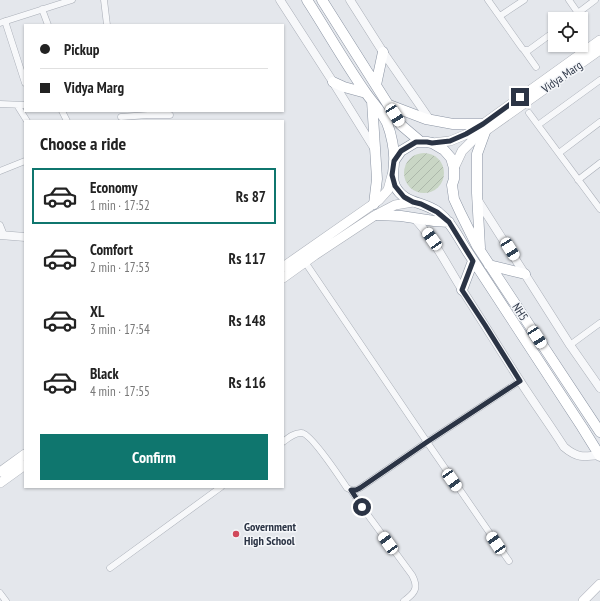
<!DOCTYPE html>
<html lang="en">
<head>
<meta charset="utf-8">
<style>
  body { margin:0; font-family:"PT Sans Narrow",sans-serif; background:#f6f6f6; color:#222; height:100vh; display:flex; flex-direction:column; font-size:15px; white-space:nowrap }
  * { box-sizing:border-box; margin:0 }
  p { font-size:13px; color:#767676 }
  .icon { flex:none; width:22px; height:22px; fill:none; stroke:currentColor; stroke-width:2; stroke-linecap:round; stroke-linejoin:round }
  .map { position:relative; flex:1; overflow:hidden }
  .drawer { position:absolute; left:24px; top:120px; width:260px; height:368px; display:flex; flex-direction:column; background:#fff; border-radius:0px; box-shadow:0 1px 3px #0004 }
  .drawer>* { flex:none }
  .guide { position:absolute; left:24px; top:24px; width:260px; height:88px; border-radius:0px; box-shadow:0 1px 3px #0004; display:grid; align-content:center; height:88px; padding:0 16px; background:#fff }
  .controls { position:absolute; left:548px; top:12px; display:grid; gap:8px }
  .controls a { display:grid; place-items:center; width:40px; height:40px; border-radius:0px; background:#fff; box-shadow:0 1px 3px #0004; font-size:20px }
  .end { position:absolute; width:18px; height:18px; margin:-9px; border:5px solid #2b3445; background:#fff; box-shadow:0 0 0 2px #fff }
  .from { border-radius:50% }
  .car { position:absolute; width:12px; height:24px; margin:-12px -6px; border-radius:5px; box-shadow:0 0 3px 1px #0007; background:linear-gradient(#fff 24%,#345 0 40%,#fff 0 76%,#345 0 86%,#fff 0) }
  .guide b { display:flex; align-items:center; gap:14px; height:38px; font-size:15px }
  .guide b+b { border-top:1px solid #e0e0e0 }
  .guide i { width:10px; height:10px; background:#222 }
  ul { padding:0; list-style:none }
  li { display:flex; align-items:center; gap:12px; height:56px; margin:0 8px 6px; padding:0 8px; border:2px solid transparent; border-radius:0px }
  li div { flex:1 }
  li b { display:block; font-size:15px }
  li em { font-style:normal; font-weight:700 }
  li.selected { border-color:#0f766e }
  li>.icon { width:36px; height:36px; stroke-width:1.5 }
  h2 { padding:0 16px; font-size:18px; line-height:48px }
  .button { display:flex; gap:8px; margin-top:auto; padding:8px 16px }
  .button a { flex:1; height:46px; border-radius:0px; background:#0f766e; color:#fff; font-size:16px; font-weight:700; line-height:46px; text-align:center }
  .map>svg:first-child { display:block }
  .garden { fill:url(#garden-furrows) }
  .lines { fill:none; stroke-linecap:round; stroke-linejoin:round }
  .minor-casing { stroke:#a9aeb7; stroke-width:7 }
  .tertiary-casing { stroke:#a9aeb7; stroke-width:9 }
  .secondary-casing { stroke:#a9aeb7; stroke-width:10 }
  .trunk-casing { stroke:#8b94a3; stroke-width:11 }
  .minor { stroke:#f7f8fa; stroke-width:6 }
  .tertiary { stroke:#f7f8fa; stroke-width:8 }
  .secondary { stroke:#fff; stroke-width:9 }
  .trunk { stroke:#fff; stroke-width:10 }
  .route { stroke:#2b3445; stroke-width:5 }
  .poi-dot { fill:#d1495b; stroke:#f4f6f9; stroke-width:1.5 }
  .labels { text-anchor:middle; stroke-width:3; stroke-linejoin:round; paint-order:stroke }
  .street-label { font-size:12px; fill:#2b3445; stroke:#f4f6f9 }
  .poi-label { font-size:12px; font-weight:bold; fill:#2b3445; stroke:#f4f6f9; text-anchor:start }
</style>
</head>
<body>
<div class="map">
<svg width="600" height="601" viewBox="0 0 600 601">
  <defs>
    <pattern id="garden-furrows" width="10" height="10" patternUnits="userSpaceOnUse"><rect width="10" height="10" fill="#c9d6c5"/><path d="M-1 1l2-2M0 10L10 0M9 11l2-2" fill="none" stroke="#adb8ab"/></pattern>
  </defs>
  <rect width="100%" height="100%" fill="#e4e7ec"/>
  <path class="garden" d="M404 173a20 20 0 1 1 40 0a20 20 0 1 1-40 0Z"/>
  <g class="lines">
    <g class="minor-casing">
      <path id="minor" d="M104,0L107,25
        M488,0L522,48L524,50H529L555,31
        M569,0L578,13
        M42,9L48,25
        M500,16L524,0
        M570,19L595,0
        M5,21L25,83
        M0,23L72,0
        M524,50L536,67
        M0,104L25,105
        M17,105L27,121
        M62,111L67,121
        M529,113L600,209
        M121,117L148,115H170
        M538,125L600,80
        M559,153L600,122
        M0,171L25,161
        M578,180L600,163
        M0,225L4,235
        M305,262L427,442L509,561
        M570,345L600,323
        M283,442C288,438 295,432 302,433C311,434 341,479 347,488C352,491 355,491 360,488L427,442L520,381
        M351,490L362,507L412,575C419,588 415,593 404,601
        M110,568L221,487
        M0,593L6,601"/>
    </g>
    <g class="tertiary-casing">
      <path id="tertiary" d="M280,0L333,82L374,148
        M350,0L383,52L430,120
        M477,199L570,345L600,388
        M414,218C435,240 447,266 463,291C482,321 501,351 520,381C534,403 550,425 564,447C577,458 583,457 600,455
        M0,235L25,237"/>
    </g>
    <g class="secondary-casing">
      <path id="secondary" d="M432,143L450,141L467,134L483,124L600,40
        M454,168L462,151L474,139L600,50
        M283,267L379,200L388,190L392,175
        M283,278L315,255L374,216L395,205L413,202
        M0,472L25,454
        M0,483L25,465
        M583,601L600,584"/>
    </g>
    <g class="trunk-casing">
      <path id="trunk" d="M307,0C327,31 345,63 366,93C373,103 382,112 387,123C391,133 395,151 394,162C394,170 391,178 395,186C404,204 423,201 438,212C451,222 458,237 467,251L582,427L600,456
        M322,0L401,125L421,142
        M333,82L344,87L366,93
        M376,85L383,52
        M372,101L377,179L374,204
        M389,105L426,119L453,124H483
        M394,161L401,151L416,142H427L432,143L444,150L451,158L454,168V179L452,185L454,199L461,214L477,246L600,432
        M377,215L401,216L434,221L449,222
        M480,248L477,193V154L485,132
        M489,265L525,274
        M462,290L473,261"/>
    </g>
    <use href="#minor" class="minor"/>
    <use href="#tertiary" class="tertiary"/>
    <use href="#secondary" class="secondary"/>
    <use href="#trunk" class="trunk"/>
  </g>
  <g class="lines">
    <path class="route" d="M362,507L351,490H356L360,488L427,442L520,381L485,325L462,290L473,261L449,222L437,212L421,204L413,202L404,197L395,186L392,175L394,161L401,151L416,142H427L432,143L450,141L466,134L483,124L520,97"/>
  </g>
  <circle class="poi-dot" cx="236" cy="534" r="4"/>
  <g class="labels">
    <g class="street-label">
      <text transform="translate(562 77) rotate(-35)" y="4">Vidya Marg</text>
      <text transform="translate(520 312) rotate(57)" y="4">NH5</text>
    </g>
    <g class="poi-label">
      <text x="244" y="531">Government<tspan x="244" dy="14">High School</tspan></text>
    </g>
  </g>
</svg>
<div class="controls">
<a><svg class="icon" aria-label="locate" viewBox="0 0 24 24"><circle cx="12" cy="12" r="6"/><path d="M12 2v4M12 18v4M2 12h4M18 12h4"/></svg></a>
</div>
<i class="end from" style="left:362px;top:507px"></i>
<i class="end" style="left:520px;top:97px"></i>
<i class="car" style="left:395px;top:115px;rotate:147deg"></i>
<i class="car" style="left:432px;top:239px;rotate:325deg"></i>
<i class="car" style="left:510px;top:249px;rotate:148deg"></i>
<i class="car" style="left:537px;top:337px;rotate:147deg"></i>
<i class="car" style="left:452px;top:480px;rotate:145deg"></i>
<i class="car" style="left:388px;top:543px;rotate:324deg"></i>
<i class="car" style="left:496px;top:543px;rotate:326deg"></i>
<div class="guide">
<b><i class="from"></i>Pickup</b>
<b><i></i>Vidya Marg</b>
</div>
<section class="drawer">
<h2>Choose a ride</h2>
<ul>
<li class="selected"><svg class="icon" aria-label="car" viewBox="0 0 24 24"><path d="M5 17H2v-5l4-1 3-4h7l3 4 3 1v5h-3M9 17h6M6 11h13"/><circle cx="7" cy="17" r="2"/><circle cx="17" cy="17" r="2"/></svg><div><b>Economy</b><p>1 min · 17:52</p></div><em>Rs 87</em></li>
<li><svg class="icon" aria-label="car" viewBox="0 0 24 24"><path d="M5 17H2v-5l4-1 3-4h7l3 4 3 1v5h-3M9 17h6M6 11h13"/><circle cx="7" cy="17" r="2"/><circle cx="17" cy="17" r="2"/></svg><div><b>Comfort</b><p>2 min · 17:53</p></div><em>Rs 117</em></li>
<li><svg class="icon" aria-label="car" viewBox="0 0 24 24"><path d="M5 17H2v-5l4-1 3-4h7l3 4 3 1v5h-3M9 17h6M6 11h13"/><circle cx="7" cy="17" r="2"/><circle cx="17" cy="17" r="2"/></svg><div><b>XL</b><p>3 min · 17:54</p></div><em>Rs 148</em></li>
<li><svg class="icon" aria-label="car" viewBox="0 0 24 24"><path d="M5 17H2v-5l4-1 3-4h7l3 4 3 1v5h-3M9 17h6M6 11h13"/><circle cx="7" cy="17" r="2"/><circle cx="17" cy="17" r="2"/></svg><div><b>Black</b><p>4 min · 17:55</p></div><em>Rs 116</em></li>
</ul>
<div class="button"><a>Confirm</a></div>
</section>
</div>
</body>
</html>
